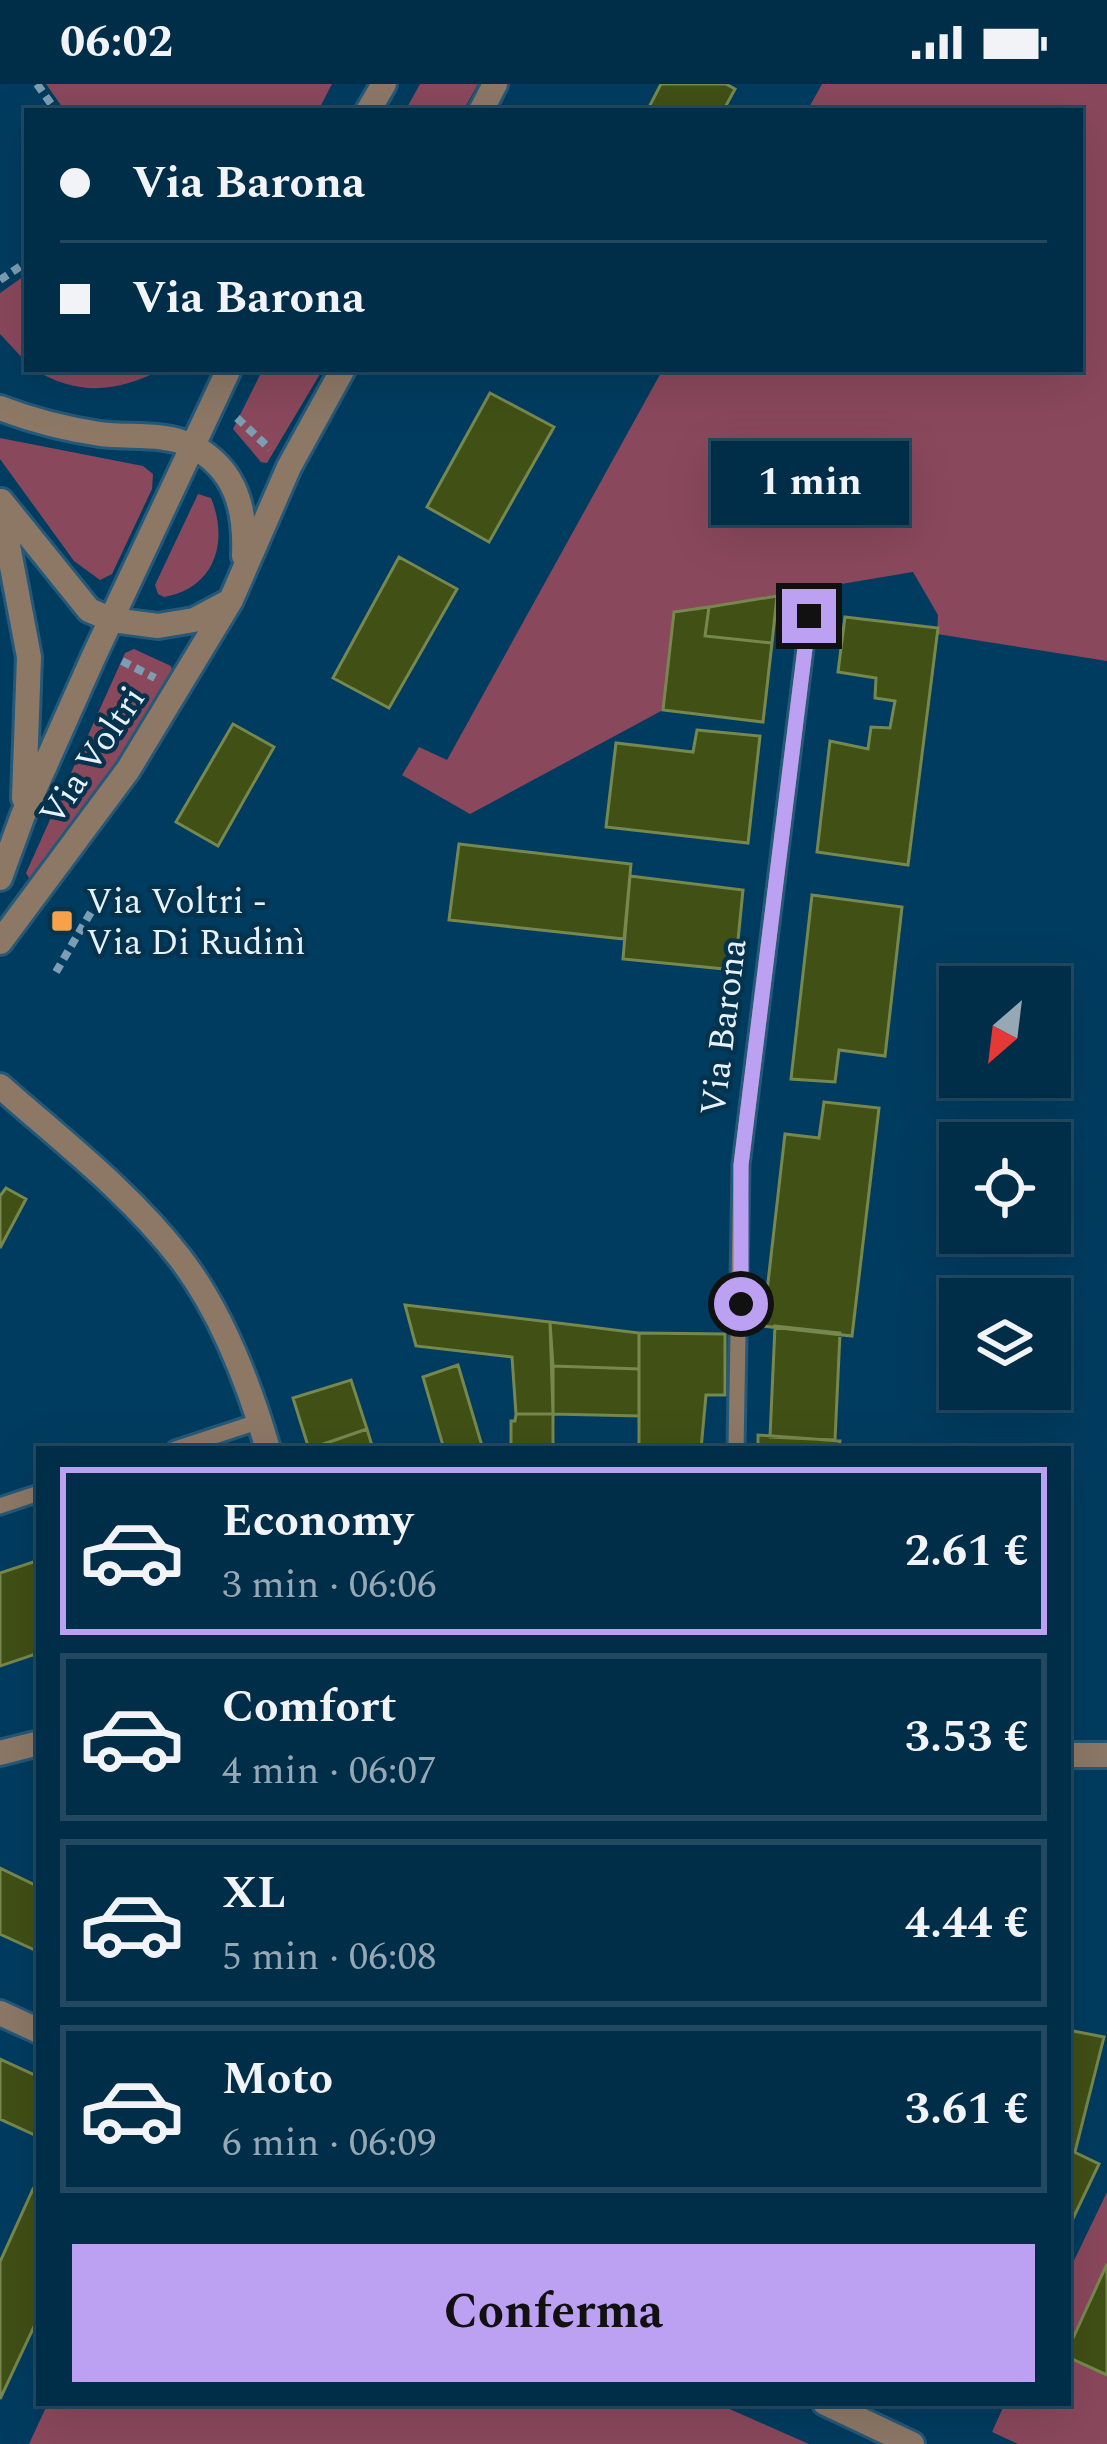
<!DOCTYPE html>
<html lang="it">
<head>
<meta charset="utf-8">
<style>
  body { margin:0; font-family:Spectral,serif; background:#0e3952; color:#f1f3f6; height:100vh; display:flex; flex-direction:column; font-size:45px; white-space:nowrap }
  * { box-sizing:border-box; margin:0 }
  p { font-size:39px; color:#95a8b4 }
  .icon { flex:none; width:66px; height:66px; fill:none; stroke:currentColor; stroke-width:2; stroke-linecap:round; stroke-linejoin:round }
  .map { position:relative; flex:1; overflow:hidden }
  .drawer { position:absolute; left:36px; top:1362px; width:1035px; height:960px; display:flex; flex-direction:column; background:#002d48; border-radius:0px; box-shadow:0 12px 48px #0002,0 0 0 3px #224960 }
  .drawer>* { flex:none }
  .banner { position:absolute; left:24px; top:24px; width:1059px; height:264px; border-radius:0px; box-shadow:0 12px 48px #0002,0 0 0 3px #224960; display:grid; align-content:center; height:264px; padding:0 36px; background:#002d48 }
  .needle { width:78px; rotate:208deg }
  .tools { position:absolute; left:939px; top:882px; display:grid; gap:24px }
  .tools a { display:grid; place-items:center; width:132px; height:132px; border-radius:0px; background:#002d48; box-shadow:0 12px 48px #0002,0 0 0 3px #224960; font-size:60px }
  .end { position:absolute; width:54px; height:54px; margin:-27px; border:15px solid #bca0f2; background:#111; box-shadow:0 0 0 6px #111 }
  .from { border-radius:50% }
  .bubble { position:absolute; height:84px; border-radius:0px; background:#002d48; box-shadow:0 12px 48px #0002,0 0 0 3px #224960; font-size:39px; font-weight:700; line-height:84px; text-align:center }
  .banner b { display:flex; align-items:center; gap:42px; height:114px; font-size:45px }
  .banner b+b { border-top:3px solid #224960 }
  .banner i { width:30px; height:30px; background:#f1f3f6 }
  ul { padding:21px 0 0; list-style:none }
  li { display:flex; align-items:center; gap:36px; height:168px; margin:0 24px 18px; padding:0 12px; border:6px solid #224960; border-radius:0px }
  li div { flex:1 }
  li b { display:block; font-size:45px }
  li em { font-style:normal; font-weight:700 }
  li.on { border-color:#bca0f2 }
  li>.icon { width:108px; height:108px; stroke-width:1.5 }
  .primary-button { display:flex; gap:24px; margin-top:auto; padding:24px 36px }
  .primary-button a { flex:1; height:138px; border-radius:0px; background:#bca0f2; color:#111; font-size:48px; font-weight:700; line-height:138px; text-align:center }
  .status { display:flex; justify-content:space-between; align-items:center; height:84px; padding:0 60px; background:#002d48; direction:ltr }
  .status svg { height:33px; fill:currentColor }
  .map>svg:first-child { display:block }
  .green { fill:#8a485c }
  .building { fill:#415015; stroke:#77884e; stroke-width:3 }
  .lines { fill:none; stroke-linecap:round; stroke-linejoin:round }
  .lane-casing { stroke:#255979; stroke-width:21 }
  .street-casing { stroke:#255979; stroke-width:30 }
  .path { stroke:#7c9db3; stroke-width:8; stroke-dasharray:9 6; stroke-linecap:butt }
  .lane { stroke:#8d7866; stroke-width:15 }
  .street { stroke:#8d7866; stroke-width:24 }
  .route { stroke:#bca0f2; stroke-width:15 }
  .poi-dot { fill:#f8a14b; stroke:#05324d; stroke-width:4.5 }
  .labels { text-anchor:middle; stroke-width:9; stroke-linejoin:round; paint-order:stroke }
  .street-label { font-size:36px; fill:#e6f1fa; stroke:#05324d }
  .poi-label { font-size:36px; fill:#e6f1fa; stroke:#05324d; text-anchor:start }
</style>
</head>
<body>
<div class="status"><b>06:02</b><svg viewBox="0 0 49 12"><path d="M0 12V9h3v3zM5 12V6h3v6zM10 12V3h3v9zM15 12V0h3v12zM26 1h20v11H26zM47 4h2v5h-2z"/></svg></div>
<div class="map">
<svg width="1107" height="2360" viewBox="0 0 1107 2360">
  <rect width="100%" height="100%" fill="#003c60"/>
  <path class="green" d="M46,0H332L318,27H65Z
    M420,0H478L463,27H405Z
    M822,0H1107V577L937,550L938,531L913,488L674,528L663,626L470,730L402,691L419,663L447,676L663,285H1080V27H807Z
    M27,190V279L0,250V209Z
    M33,285H163C118,308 79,313 33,285Z
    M263,285H323L267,379L261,378L233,345Z
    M0,354L143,382L153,390L152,405L112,490L100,496L74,477L0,375Z
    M198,410L211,414C229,458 215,504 164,513L158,510L155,501Z
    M134,565L171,582L173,590L127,667L34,793L29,794L26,789L125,569Z
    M1107,2108V2360H1018L992,2348L1005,2319H1068V2189Z
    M48,2319H716L809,2360H29Z"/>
  <path class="building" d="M661,0H726L735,5L723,27H647Z
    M490,309L554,343L489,458L427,423Z
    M399,473L457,505L389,624L333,594Z
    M777,512L772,559L705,552L709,523Z
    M709,523L705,552L772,559L763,638L663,626L674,528Z
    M845,533L938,544L908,781L817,768L830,657L868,665L871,643L890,644L895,617L875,614L876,594L838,588Z
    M233,640L274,663L218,762L176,738Z
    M697,646L760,652L748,759L606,743L616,659L693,668Z
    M459,760L631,780L624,855L449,836Z
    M630,792L743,806L735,886L623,875Z
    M812,811L902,823L885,972L839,966L835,998L791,995Z
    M824,1018L879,1024L852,1252L763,1242L785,1050L819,1054Z
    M6,1104L26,1115L0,1164V1112Z
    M405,1221L550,1238L553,1330H516L512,1273L416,1262Z
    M550,1238L639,1249V1285L553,1282Z
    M775,1242L840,1249L835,1356L770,1353Z
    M639,1249L725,1250V1311H706L701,1365H639Z
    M458,1281L483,1365H444L423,1293Z
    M553,1282L639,1285V1332L553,1330Z
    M351,1296L367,1345L309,1365L293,1314Z
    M516,1330H553V1365H511V1337H515Z
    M367,1345L373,1365H309Z
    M758,1351L840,1357L839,1365H758Z
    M39,1476V1569L0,1582V1489Z
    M0,1784L39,1803V1868L0,1850Z
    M1068,1946L1104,1953L1075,2068L1068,2065Z
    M0,1975L39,1993V2053L0,2035Z
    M1068,2065L1099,2080L1068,2145Z
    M33,2105L39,2108V2232L0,2315V2178Z
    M1107,2180V2291L1068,2273V2265Z"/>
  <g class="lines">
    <g class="lane-casing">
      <path id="lane" d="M175,1365L260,1337
        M736,1365L741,1081L809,532
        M0,1422L39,1409"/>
    </g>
    <g class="street-casing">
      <path id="street" d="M368,27L384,0
        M481,27L495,0
        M0,324C31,336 66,345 100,350C128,354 165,348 192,362C237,385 246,427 244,472
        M1,417L89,526L112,536L158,542L194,536L230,517
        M0,419L29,573L24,714
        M0,794L23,731L93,574L229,285
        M0,858L128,686L231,516L289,383L343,285
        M0,1002C61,1056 130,1109 180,1174C221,1227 249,1300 268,1365
        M0,1669L39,1659
        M1068,1671H1107
        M0,1929L39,1947
        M825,2319L912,2360"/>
    </g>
    <path class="path" d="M37,0L56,27
      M0,196L27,178
      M237,334L270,365
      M122,577L155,594
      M56,888L91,828"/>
    <use href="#lane" class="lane"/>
    <use href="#street" class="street"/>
  </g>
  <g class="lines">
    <path class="route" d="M741,1220V1081L809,532"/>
  </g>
  <rect class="poi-dot" x="50" y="825" width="24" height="24" rx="6"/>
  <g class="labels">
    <g class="street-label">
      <text transform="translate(91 671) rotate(-56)" y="13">Via Voltri</text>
      <text transform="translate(722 943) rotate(-83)" y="13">Via Barona</text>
    </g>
    <g class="poi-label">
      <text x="86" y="829">Via Voltri -<tspan x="86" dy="41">Via Di Rudinì</tspan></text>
    </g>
  </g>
</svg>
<div class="tools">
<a><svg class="needle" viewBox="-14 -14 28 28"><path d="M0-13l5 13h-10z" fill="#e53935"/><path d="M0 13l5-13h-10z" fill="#95a8b4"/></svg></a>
<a><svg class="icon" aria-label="locate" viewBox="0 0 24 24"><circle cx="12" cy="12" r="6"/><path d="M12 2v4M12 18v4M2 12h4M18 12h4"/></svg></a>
<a><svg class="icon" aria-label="layers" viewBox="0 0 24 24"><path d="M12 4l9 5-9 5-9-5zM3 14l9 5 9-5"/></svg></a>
</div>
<i class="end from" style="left:741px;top:1220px"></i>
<i class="end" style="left:809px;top:532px"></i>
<div class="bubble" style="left:711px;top:357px;width:198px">1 min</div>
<div class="banner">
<b><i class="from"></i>Via Barona</b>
<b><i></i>Via Barona</b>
</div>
<section class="drawer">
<ul>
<li class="on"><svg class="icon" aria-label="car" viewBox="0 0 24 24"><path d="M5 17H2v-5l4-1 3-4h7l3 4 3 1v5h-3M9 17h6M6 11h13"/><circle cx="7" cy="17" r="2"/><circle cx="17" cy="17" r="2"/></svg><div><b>Economy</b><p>3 min · 06:06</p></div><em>2.61 €</em></li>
<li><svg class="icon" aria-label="car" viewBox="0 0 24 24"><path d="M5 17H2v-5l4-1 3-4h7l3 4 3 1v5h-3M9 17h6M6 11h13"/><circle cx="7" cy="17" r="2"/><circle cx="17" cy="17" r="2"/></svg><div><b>Comfort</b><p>4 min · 06:07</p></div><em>3.53 €</em></li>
<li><svg class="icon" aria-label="car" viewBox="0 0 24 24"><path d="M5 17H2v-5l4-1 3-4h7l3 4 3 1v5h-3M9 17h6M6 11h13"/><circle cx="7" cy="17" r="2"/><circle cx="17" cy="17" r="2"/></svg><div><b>XL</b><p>5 min · 06:08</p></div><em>4.44 €</em></li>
<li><svg class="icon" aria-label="car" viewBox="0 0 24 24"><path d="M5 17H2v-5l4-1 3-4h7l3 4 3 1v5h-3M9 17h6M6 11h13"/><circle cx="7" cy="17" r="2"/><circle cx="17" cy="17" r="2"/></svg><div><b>Moto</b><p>6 min · 06:09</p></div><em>3.61 €</em></li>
</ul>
<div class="primary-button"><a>Conferma</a></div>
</section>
</div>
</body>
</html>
